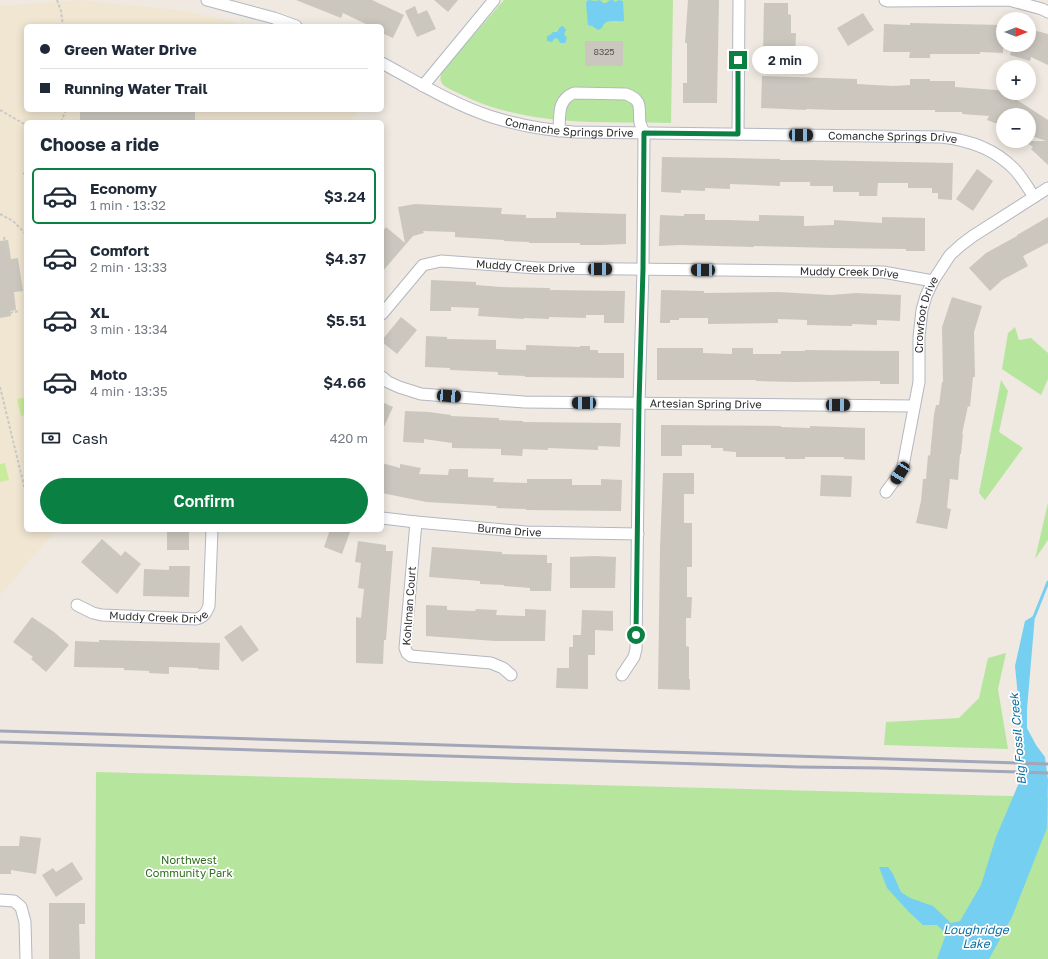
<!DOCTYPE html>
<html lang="en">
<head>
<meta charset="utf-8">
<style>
  body { margin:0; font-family:"Golos Text",sans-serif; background:#f6f6f7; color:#1f2937; height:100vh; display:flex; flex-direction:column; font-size:15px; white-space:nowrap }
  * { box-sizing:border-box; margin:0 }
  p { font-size:13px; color:#747a83 }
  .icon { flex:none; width:22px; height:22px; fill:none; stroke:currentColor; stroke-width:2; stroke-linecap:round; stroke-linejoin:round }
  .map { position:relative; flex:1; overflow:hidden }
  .panel { position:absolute; left:24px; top:120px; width:360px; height:412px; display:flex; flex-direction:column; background:#fff; border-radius:6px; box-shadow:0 2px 10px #0003 }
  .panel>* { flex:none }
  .top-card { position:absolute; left:24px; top:24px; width:360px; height:88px; border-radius:6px; box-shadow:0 2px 10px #0003; display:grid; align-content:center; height:88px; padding:0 16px; background:#fff }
  .needle { width:26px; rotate:90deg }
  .controls { position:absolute; left:996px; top:12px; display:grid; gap:8px }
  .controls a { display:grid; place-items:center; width:40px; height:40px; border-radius:50%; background:#fff; box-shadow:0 2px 10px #0003; font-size:20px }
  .end { position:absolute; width:18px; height:18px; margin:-9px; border:5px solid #0b8043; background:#fff; box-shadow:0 0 0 2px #fff }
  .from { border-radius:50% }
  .bubble { position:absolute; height:28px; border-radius:14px; background:#fff; box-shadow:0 2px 10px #0003; font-size:13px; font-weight:600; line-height:28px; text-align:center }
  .car { position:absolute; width:12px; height:24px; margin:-12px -6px; border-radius:5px; box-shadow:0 0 3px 1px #0007; background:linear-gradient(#222 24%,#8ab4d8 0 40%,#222 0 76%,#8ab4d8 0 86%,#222 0) }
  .top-card b { display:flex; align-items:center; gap:14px; height:38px; font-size:15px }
  .top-card b+b { border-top:1px solid #e0e1e3 }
  .top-card i { width:10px; height:10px; background:#1f2937 }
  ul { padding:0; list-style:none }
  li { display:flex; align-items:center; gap:12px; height:56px; margin:0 8px 6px; padding:0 8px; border:2px solid transparent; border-radius:6px }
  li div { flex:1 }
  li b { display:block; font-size:15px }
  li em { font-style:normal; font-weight:600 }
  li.current { border-color:#0b8043 }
  li>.icon { width:36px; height:36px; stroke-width:1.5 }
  h2 { padding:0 16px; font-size:18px; line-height:48px }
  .pay { display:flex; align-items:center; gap:10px; height:44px; padding:0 16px; font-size:15px }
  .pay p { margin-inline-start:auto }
  .cta { display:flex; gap:8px; margin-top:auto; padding:8px 16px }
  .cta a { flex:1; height:46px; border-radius:24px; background:#0b8043; color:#fff; font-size:16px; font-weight:600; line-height:46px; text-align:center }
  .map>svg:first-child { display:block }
  .education { fill:#f0e6d1 }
  .green { fill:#b6e59e }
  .pitch { fill:#c9ec9a }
  .water { fill:#75cff0 }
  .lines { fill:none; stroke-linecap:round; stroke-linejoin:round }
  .stream { stroke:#75cff0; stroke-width:3 }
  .building { fill:#cbc7bf }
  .minor-casing { stroke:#b4b7c1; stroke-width:13 }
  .path { stroke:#c9c9c9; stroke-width:2; stroke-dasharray:3 2; stroke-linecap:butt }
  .minor { stroke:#fff; stroke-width:11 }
  .rail { stroke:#a3a6b8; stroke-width:3 }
  .route { stroke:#0b8043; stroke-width:5 }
  .labels { text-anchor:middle; stroke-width:3.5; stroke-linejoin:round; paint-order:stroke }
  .number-label { font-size:9px; fill:#555452 }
  .street-label { font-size:11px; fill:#2e2e2e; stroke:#fff }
  .park-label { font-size:11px; fill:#2c6e1b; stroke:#fff }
  .water-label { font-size:12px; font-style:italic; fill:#0d6fa3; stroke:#fff }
</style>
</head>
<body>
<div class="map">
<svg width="1048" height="959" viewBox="0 0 1048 959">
  <rect width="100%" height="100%" fill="#efe9e1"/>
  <path class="education" d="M80,0L185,11L229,21L243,26H26V110H360L350,122H26V530H56L0,595V6Z"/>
  <path class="green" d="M504,0H673L671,123C600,122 524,127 458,93C447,87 435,85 443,70Z
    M1015,327L1019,340L1031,338L1048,353V379L1041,395L1002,369L1008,333Z
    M1001,380L1008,391L999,432L1023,448L985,500L979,493Z
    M1048,503V540L1035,559Z
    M1006,653L998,689L1008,749L884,745L886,722L959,718L979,698L988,658Z
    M96,772L1048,797V959H95Z"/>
  <path class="pitch" d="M26,397V415L21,416L17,399Z
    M5,463L9,480L0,482V464Z"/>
  <path class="water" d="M588,0L595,1L600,0L603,3H606L610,0H613L615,2L619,0L623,1L624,21C615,22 605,18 602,28L598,30L592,26L588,25L586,3Z
    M563,26L566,30L564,34L567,38L565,43H560L558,39L555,38L552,42L547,41V36L550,35L553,32H557L560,27Z
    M1035,615L1027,709V728L1036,745L1045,757L1048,780L1047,828L1012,917L989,959H937L946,934L937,925H923L908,911L887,888L879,867H888L893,874L901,892L910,898L933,906L951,923L960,921L981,885L996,837L1021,778L1016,755V745L1021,727L1015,666L1025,621Z"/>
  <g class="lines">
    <path class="stream" d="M1034,617L1048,582"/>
  </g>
  <path class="building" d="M296,0H372L404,15L393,38L382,33V26H370L343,13L341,18Z
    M434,0H458L448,12Z
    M688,0H719L717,103H683V83H687V43H685Z
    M764,3H788V14L791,15V33H796L795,58H763Z
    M415,6L418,14L427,10L436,29L417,37L405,11Z
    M863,13L874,30L848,46L837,28Z
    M910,23L1003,25V53L980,52V54H930V58H909L910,52H883L884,24L910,25Z
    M1029,29L1048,34V65L1031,57L1030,61L1010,55L1013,45H1029Z
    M585,41H623V66H585Z
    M762,76L857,79V84L893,86L910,85V79H930V81H955V87L997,90L1018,98L1017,100L1048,120V165L1031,149L1033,147L1024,141H1046L1029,135V115H1003V126L987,120L989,116L962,114V112H935V110H836L806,109V110L761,108Z
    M80,110H195V122H80Z
    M662,157L731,158L780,159V160H810L953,163L952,200L938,199V193H932V188H908V183H878L877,196H859V192H833V186H810V182H780V186L730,184V189L705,188V191L681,190V193L661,192Z
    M977,169L993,181L973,211L956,199Z
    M415,204L502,208L501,214L526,215V218H556V212L626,214V244L601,245H580V243H529V242L504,241V240L455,237V232L423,231L424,233L413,236L382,272V232L386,227L405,243L398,207Z
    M684,214H705V220H729L759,221V215L804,216V226L834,225V220L882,223V217L925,218V251H906V249L833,248L754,246V247L680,245L659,246L660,215L684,216Z
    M1048,217V243L1023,256L1028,266L1002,280L990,291L969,268L986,253L1017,236V235Z
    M8,240L11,259L18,258L23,291L14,292L16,310L10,311L11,316L0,318V241Z
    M431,280L476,282V285L501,287L550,288V290L625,291L624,323H604V315H586V318L549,317V319L524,318V319L478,316L479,308L451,307V311H430Z
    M661,290L704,291V293L778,292L831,295L856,293L901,295L900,321L877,320V325L852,324V326L807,325V320L778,319V323L708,324V318H679V320H670V323H660Z
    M952,297L982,306L974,332L975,377H973L970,407L968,406L962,434H963L961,454H960L958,480L950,479L947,508L951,509L947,529L916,523L921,501L923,479H926L928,455L930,456L934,414L936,405H939L942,382H943L942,327Z
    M401,317L417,330L397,354L382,342V340Z
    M426,336L447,337V339L496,340V349L526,350V345L580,347V346H590V350H598V353H624V378L525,377V376L498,375V372L450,370V368L425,367Z
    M657,348H703V353L732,354V348H753V354H781V351H805V350L899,351V384H880V381L793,382L756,381V380H657Z
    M382,402L393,407L382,431Z
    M405,411L429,412L451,415V416L499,418V420L523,421V422L621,423L620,447L598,446V450L548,448V450L523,449L522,456L501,455V449L452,448V443L424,439V443L403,442Z
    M661,425L781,426V427L810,428V426L865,428V460L844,459V457H805V459H785V457H736V452L723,451V448H711V445H682V456H661Z
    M382,463L400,468V464L421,468L419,474L448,475L449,469H468V477L494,478L493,482L527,483V479H572V485H601V479L622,480L621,511L526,510V509L496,508L497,506L426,502L382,493Z
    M663,473H694V494H684V523H692V567H687V597H692L691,618H686V646L689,647V679H690V690L658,689L660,548Z
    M821,475L852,476L851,497L820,496Z
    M167,530L189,531V550H167Z
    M330,530H344L350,532L342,554L324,547Z
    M102,539L121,556L125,551L141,564L117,594L81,562Z
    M358,541L386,545V551H393L386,640H384L383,664L356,663V617L361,618L364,589L358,588L361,563L355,562Z
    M432,547L502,552V554L547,555V563H552L551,591H530V588L504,586V585L480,584V581L429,577Z
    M595,556L616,557L615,588H570V557Z
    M169,566H190L189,597L143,596L144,569L169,570Z
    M426,605L447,606V610L475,611L476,609L497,610L496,615L525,616V609L546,610L545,641H495L426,636Z
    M582,610L613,611V631L595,630V655H588V689L556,688L557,668H569V647H573V635H581Z
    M32,617L54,632L69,645L46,672L31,659L33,657L13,642Z
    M241,625L259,650L242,662L224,637Z
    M99,640L220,643L219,670L198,669V668L169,667V674L149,673V671L124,670V668L74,667L75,641L99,642Z
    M20,836L41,838L36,874L11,870V874H0V846H19Z
    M72,862L83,879L56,897L42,875L53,868L56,872Z
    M49,903H85V924H79L80,959H49Z"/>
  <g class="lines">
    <g class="minor-casing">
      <g id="minor">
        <path d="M207,0L274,18L296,26"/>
        <path d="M885,0L888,1L1009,0L1042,9L1048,12"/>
        <path id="s1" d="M382,63C417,82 451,103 489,116C517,125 545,130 574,132L941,137C970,140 996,149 1016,171C1023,179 1028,188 1034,197"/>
        <path d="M423,86L494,0"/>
        <path d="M559,131C560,115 557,100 574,93L626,94C644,101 638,108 640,123C641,126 643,130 644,133L643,269L639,403L636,649L634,657L622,675"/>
        <path d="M738,134L739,0"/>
        <path id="s2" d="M382,314L423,265L441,261L537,268L883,272L933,281"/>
        <path id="s3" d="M382,377L388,382L399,387L421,394L524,402L914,406"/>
        <path id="s4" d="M886,492L900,473L903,466L919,382V337L922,310L926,296L933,281L950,255L961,245L973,236L1048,188"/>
        <path id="s5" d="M382,518L416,522L526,532L638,534"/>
        <path d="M416,522L405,648L407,653L411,656L491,663L503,668L511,675"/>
        <path id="s6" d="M77,605L93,613L102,615L196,619C204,617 206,613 209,606L212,530"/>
        <path d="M0,900L14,901L21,907L25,922L26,959"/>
      </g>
    </g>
    <path class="path" d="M57,0L61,11L63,26
      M0,110L26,125
      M61,122L66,110
      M23,174L26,172
      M0,214L13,221L26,234
      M4,237L7,257
      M10,313L19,311
      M0,387L25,490"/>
    <use href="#minor" class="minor"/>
    <path class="rail" d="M0,731L1048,764
      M0,742L798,767L879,768L1048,773"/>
  </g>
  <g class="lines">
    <path class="route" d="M636,635L639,403L643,269L644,133L738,134V60"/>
  </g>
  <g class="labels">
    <g class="number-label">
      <text x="604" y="55">8325</text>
    </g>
    <g class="street-label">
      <text dy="4" stroke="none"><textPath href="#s1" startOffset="201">Comanche Springs Drive</textPath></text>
      <text dy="4" stroke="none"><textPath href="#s1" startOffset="525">Comanche Springs Drive</textPath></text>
      <text dy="4" stroke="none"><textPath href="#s2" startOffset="167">Muddy Creek Drive</textPath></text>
      <text dy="4" stroke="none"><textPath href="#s2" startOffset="491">Muddy Creek Drive</textPath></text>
      <text dy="4" stroke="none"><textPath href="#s4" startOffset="185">Crowfoot Drive</textPath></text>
      <text dy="4" stroke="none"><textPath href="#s3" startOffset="328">Artesian Spring Drive</textPath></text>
      <text dy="4" stroke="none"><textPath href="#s5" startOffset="128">Burma Drive</textPath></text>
      <text transform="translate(409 606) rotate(-86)" y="4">Kohlman Court</text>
      <text dy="4" stroke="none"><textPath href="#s6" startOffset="84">Muddy Creek Drive</textPath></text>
    </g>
    <g class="park-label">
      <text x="189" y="864">Northwest<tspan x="189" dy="13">Community Park</tspan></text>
    </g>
    <g class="water-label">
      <text transform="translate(1018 739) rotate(-95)" y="4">Big Fossil Creek</text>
      <text x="976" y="934">Loughridge<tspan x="976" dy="14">Lake</tspan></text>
    </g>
  </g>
</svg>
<div class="controls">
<a><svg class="needle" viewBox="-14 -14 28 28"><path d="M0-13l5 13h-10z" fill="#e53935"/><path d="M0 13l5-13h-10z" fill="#747a83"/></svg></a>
<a>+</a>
<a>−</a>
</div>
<i class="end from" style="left:636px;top:635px"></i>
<i class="end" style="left:738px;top:60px"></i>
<div class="bubble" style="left:752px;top:46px;width:66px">2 min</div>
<i class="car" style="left:801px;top:135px;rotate:91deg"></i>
<i class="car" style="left:600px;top:269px;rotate:90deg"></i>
<i class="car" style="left:703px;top:270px;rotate:271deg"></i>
<i class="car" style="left:449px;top:396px;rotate:94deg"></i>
<i class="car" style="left:584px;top:403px;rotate:270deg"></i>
<i class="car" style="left:838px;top:405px;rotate:90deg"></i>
<i class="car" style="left:900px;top:473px;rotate:213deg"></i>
<div class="top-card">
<b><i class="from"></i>Green Water Drive</b>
<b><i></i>Running Water Trail</b>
</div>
<section class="panel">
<h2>Choose a ride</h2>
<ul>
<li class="current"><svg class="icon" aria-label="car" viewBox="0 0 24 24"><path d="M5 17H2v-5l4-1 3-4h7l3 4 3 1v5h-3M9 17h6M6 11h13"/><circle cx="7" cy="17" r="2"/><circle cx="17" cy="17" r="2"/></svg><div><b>Economy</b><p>1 min · 13:32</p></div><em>$3.24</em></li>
<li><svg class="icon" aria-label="car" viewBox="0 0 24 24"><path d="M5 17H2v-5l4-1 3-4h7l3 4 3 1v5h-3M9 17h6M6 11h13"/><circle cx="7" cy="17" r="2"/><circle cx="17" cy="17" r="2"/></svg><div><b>Comfort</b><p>2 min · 13:33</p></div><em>$4.37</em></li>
<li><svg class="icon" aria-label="car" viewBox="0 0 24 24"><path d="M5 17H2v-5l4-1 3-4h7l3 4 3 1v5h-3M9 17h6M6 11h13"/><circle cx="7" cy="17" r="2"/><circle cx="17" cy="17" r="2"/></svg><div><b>XL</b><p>3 min · 13:34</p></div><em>$5.51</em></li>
<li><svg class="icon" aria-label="car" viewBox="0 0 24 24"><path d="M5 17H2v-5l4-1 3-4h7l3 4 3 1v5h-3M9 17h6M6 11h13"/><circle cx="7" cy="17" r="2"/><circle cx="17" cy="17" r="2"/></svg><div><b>Moto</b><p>4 min · 13:35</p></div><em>$4.66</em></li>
</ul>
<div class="pay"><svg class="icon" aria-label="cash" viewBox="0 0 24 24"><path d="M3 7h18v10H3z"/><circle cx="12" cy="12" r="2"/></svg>Cash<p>420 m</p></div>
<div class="cta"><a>Confirm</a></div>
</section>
</div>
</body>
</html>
